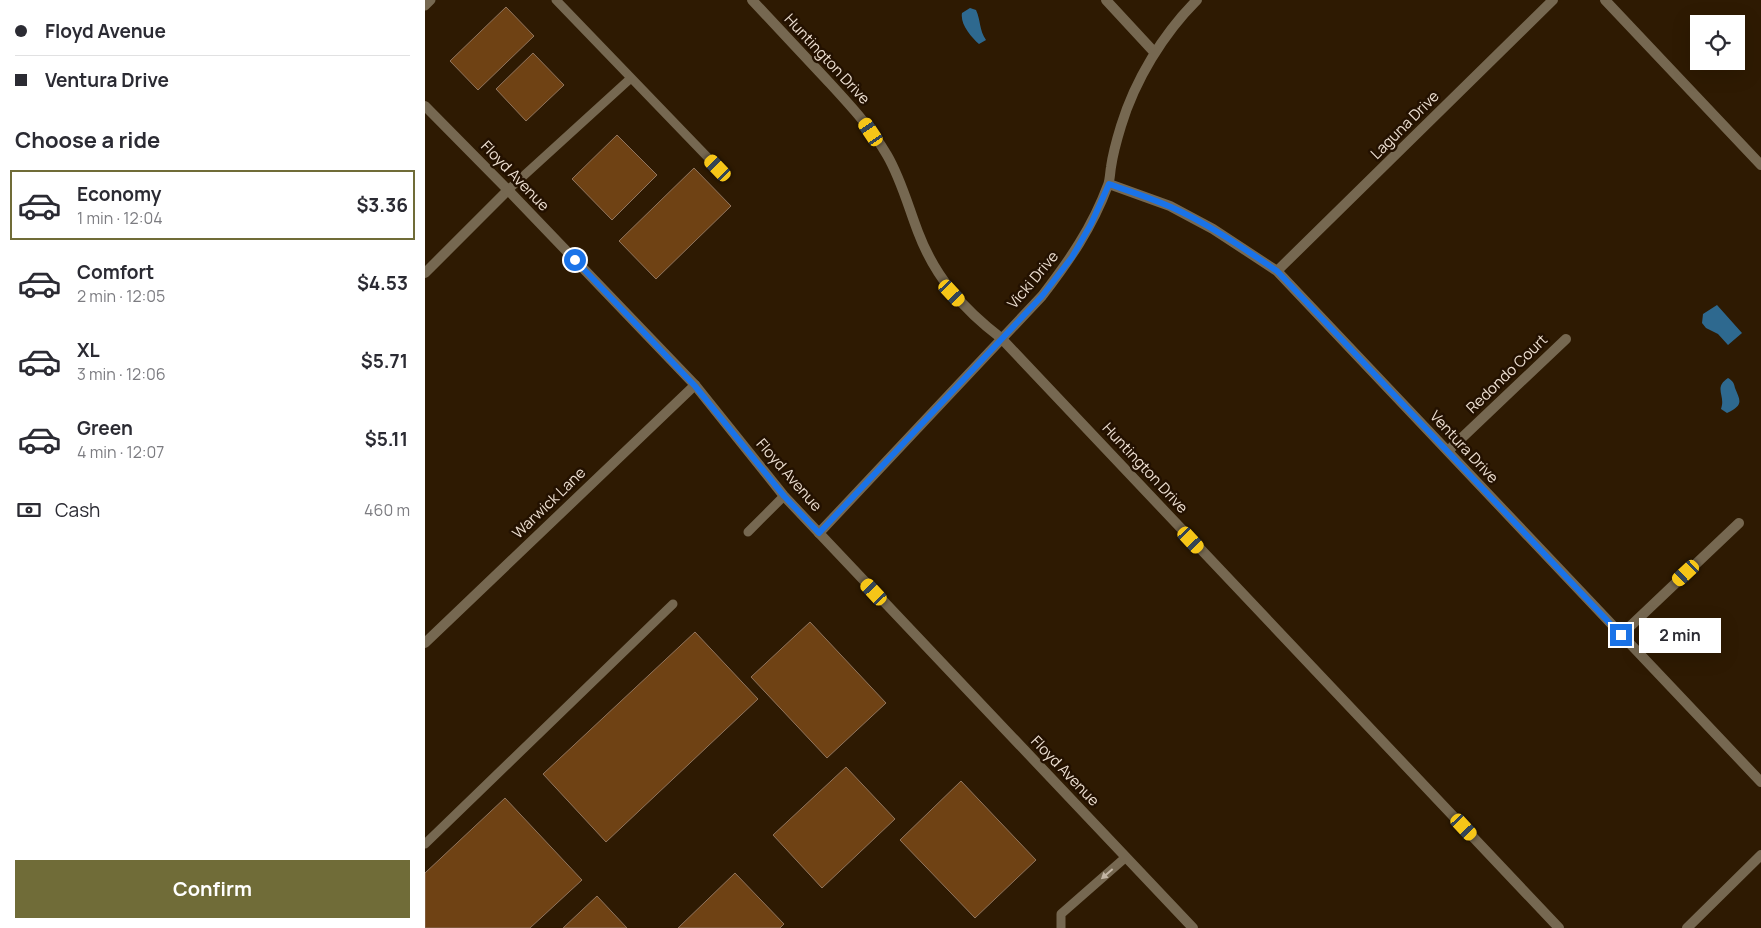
<!DOCTYPE html>
<html lang="en">
<head>
<meta charset="utf-8">
<style>
  body { margin:0; font-family:Manrope,sans-serif; background:#f7f7f7; color:#2b2b33; height:100vh; display:flex; flex-direction:column; font-size:19px; white-space:nowrap }
  * { box-sizing:border-box; margin:0 }
  p { font-size:16px; color:#7c7c81 }
  .icon { flex:none; width:28px; height:28px; fill:none; stroke:currentColor; stroke-width:2; stroke-linecap:round; stroke-linejoin:round }
  .map { position:relative; flex:1; overflow:hidden }
  .sheet { display:flex; flex-direction:column; background:#fff; width:425px }
  .sheet>* { flex:none }
  .guide { display:grid; align-content:center; height:110px; padding:0 15px; background:#fff }
  .fabs { position:absolute; left:1265px; top:15px; display:grid; gap:10px }
  .fabs a { display:grid; place-items:center; width:55px; height:55px; border-radius:0px; background:#fff; box-shadow:0 5px 20px #0002; font-size:25px }
  .end { position:absolute; width:22px; height:22px; margin:-11px; border:6px solid #1a73e8; background:#fff; box-shadow:0 0 0 2px #fff }
  .from { border-radius:50% }
  .bubble { position:absolute; height:35px; border-radius:0px; background:#fff; box-shadow:0 5px 20px #0002; font-size:16px; font-weight:700; line-height:35px; text-align:center }
  .car { position:absolute; width:15px; height:30px; margin:-15px -8px; border-radius:6px; box-shadow:0 0 4px 1px #0007; background:linear-gradient(#f5c518 24%,#345 0 40%,#f5c518 0 76%,#345 0 86%,#f5c518 0) }
  .guide b { display:flex; align-items:center; gap:18px; height:48px; font-size:19px }
  .guide b+b { border-top:1px solid #e1e1e2 }
  .guide i { width:12px; height:12px; background:#2b2b33 }
  ul { padding:0; list-style:none }
  li { display:flex; align-items:center; gap:15px; height:70px; margin:0 10px 8px; padding:0 5px; border:2px solid transparent; border-radius:0px }
  li div { flex:1 }
  li b { display:block; font-size:19px }
  li em { font-style:normal; font-weight:700 }
  li.active { border-color:#706c38 }
  li>.icon { width:45px; height:45px; stroke-width:1.5 }
  h2 { padding:0 15px; font-size:22px; line-height:60px }
  .pay { display:flex; align-items:center; gap:12px; height:55px; padding:0 15px; font-size:19px }
  .pay p { margin-inline-start:auto }
  .primary-button { display:flex; gap:10px; margin-top:auto; padding:10px 15px }
  .primary-button a { flex:1; height:58px; border-radius:0px; background:#706c38; color:#fff; font-size:20px; font-weight:700; line-height:58px; text-align:center }
  main { display:flex; flex:1; min-height:0 }
  .map>svg:first-child { display:block }
  .water { fill:#2e698f }
  .building { fill:#6f4214; stroke:#91755e }
  .lines { fill:none; stroke-linecap:round; stroke-linejoin:round }
  .service { stroke:#766851; stroke-width:9 }
  .minor { stroke:#766851; stroke-width:10 }
  .tertiary { stroke:#766851; stroke-width:10 }
  .oneway { fill:#c3b5a4 }
  .route { stroke:#1a73e8; stroke-width:6 }
  .labels { text-anchor:middle; stroke-width:5; stroke-linejoin:round; paint-order:stroke }
  .street-label { font-size:15px; fill:#eddfd1; stroke:#231100 }
</style>
</head>
<body>
<main>
<section class="sheet">
<div class="guide">
<b><i class="from"></i>Floyd Avenue</b>
<b><i></i>Ventura Drive</b>
</div>
<h2>Choose a ride</h2>
<ul>
<li class="active"><svg class="icon" aria-label="car" viewBox="0 0 24 24"><path d="M5 17H2v-5l4-1 3-4h7l3 4 3 1v5h-3M9 17h6M6 11h13"/><circle cx="7" cy="17" r="2"/><circle cx="17" cy="17" r="2"/></svg><div><b>Economy</b><p>1 min · 12:04</p></div><em>$3.36</em></li>
<li><svg class="icon" aria-label="car" viewBox="0 0 24 24"><path d="M5 17H2v-5l4-1 3-4h7l3 4 3 1v5h-3M9 17h6M6 11h13"/><circle cx="7" cy="17" r="2"/><circle cx="17" cy="17" r="2"/></svg><div><b>Comfort</b><p>2 min · 12:05</p></div><em>$4.53</em></li>
<li><svg class="icon" aria-label="car" viewBox="0 0 24 24"><path d="M5 17H2v-5l4-1 3-4h7l3 4 3 1v5h-3M9 17h6M6 11h13"/><circle cx="7" cy="17" r="2"/><circle cx="17" cy="17" r="2"/></svg><div><b>XL</b><p>3 min · 12:06</p></div><em>$5.71</em></li>
<li><svg class="icon" aria-label="car" viewBox="0 0 24 24"><path d="M5 17H2v-5l4-1 3-4h7l3 4 3 1v5h-3M9 17h6M6 11h13"/><circle cx="7" cy="17" r="2"/><circle cx="17" cy="17" r="2"/></svg><div><b>Green</b><p>4 min · 12:07</p></div><em>$5.11</em></li>
</ul>
<div class="pay"><svg class="icon" aria-label="cash" viewBox="0 0 24 24"><path d="M3 7h18v10H3z"/><circle cx="12" cy="12" r="2"/></svg>Cash<p>460 m</p></div>
<div class="primary-button"><a>Confirm</a></div>
</section>
<div class="map">
<svg width="1336" height="928" viewBox="0 0 1336 928">
  <rect width="100%" height="100%" fill="#2e1a02"/>
  <path class="water" d="M545,8L551,10C556,21 554,30 561,40L554,44C546,37 535,24 537,13Z
    M1292,305L1317,333L1303,345L1293,334L1281,328L1277,323L1278,314Z
    M1303,378C1308,381 1309,383 1310,388C1316,402 1318,405 1302,413L1296,409C1301,395 1288,388 1303,378Z"/>
  <path class="building" d="M81,7L109,36L53,90L25,61Z
    M108,53L139,85L101,121L71,89Z
    M192,135L232,175L187,220L147,179Z
    M269,168L306,206L231,279L194,241Z
    M385,622L461,703L402,758L326,677Z
    M270,632L333,699L181,842L118,774Z
    M421,767L470,819L397,888L348,835Z
    M536,781L611,860L550,918L475,840Z
    M80,798L157,880L105,928H0V873Z
    M310,873L359,924L355,928H253Z
    M172,896L202,928H138Z"/>
  <g class="lines">
    <path class="service" d="M131,0L293,168
      M0,6L6,0
      M83,190L206,78
      M323,532L359,496
      M0,844L248,604
      M636,928V914L701,857"/>
    <path class="minor" d="M327,0C351,26 376,52 400,78C422,102 445,126 462,155C476,179 483,206 493,232C510,277 538,309 576,338L1134,928
      M681,0L730,53
      M1180,0L1336,165
      M684,184L745,206L788,229L852,271L1336,782
      M852,271L1128,0
      M0,273L83,190
      M1023,451L1141,339
      M394,533L617,296C644,261 667,228 683,185C685,180 685,173 686,167C688,153 692,139 696,126C710,80 738,34 772,0
      M1196,635L1314,523
      M0,643L270,385
      M1262,928L1336,855"/>
    <path class="tertiary" d="M0,106L83,190L270,385L359,496L768,928"/>
  </g>
  <defs><path id="oneway-solid" d="M-6-.8H1V-3.2L6.5 0L1 3.2V.8H-6Z" transform="scale(1.25)"/></defs>
  <use class="oneway" href="#oneway-solid" transform="translate(682 874) rotate(139)"/>
  <g class="lines">
    <path class="route" d="M150,260L270,386L359,496L394,533L617,296L647,257L666,224L684,184C704,191 726,198 746,207C784,224 818,248 852,271L1196,635"/>
  </g>
  <g class="labels">
    <g class="street-label">
      <text transform="translate(402 59) rotate(47)" y="5">Huntington Drive</text>
      <text transform="translate(980 125) rotate(-45)" y="5">Laguna Drive</text>
      <text transform="translate(90 176) rotate(46)" y="5">Floyd Avenue</text>
      <text transform="translate(608 280) rotate(-50)" y="5">Vicki Drive</text>
      <text transform="translate(1082 374) rotate(-44)" y="5">Redondo Court</text>
      <text transform="translate(1039 447) rotate(47)" y="5">Ventura Drive</text>
      <text transform="translate(720 468) rotate(47)" y="5">Huntington Drive</text>
      <text transform="translate(364 475) rotate(49)" y="5">Floyd Avenue</text>
      <text transform="translate(124 503) rotate(-44)" y="5">Warwick Lane</text>
      <text transform="translate(640 771) rotate(46)" y="5">Floyd Avenue</text>
    </g>
  </g>
</svg>
<div class="fabs">
<a><svg class="icon" aria-label="locate" viewBox="0 0 24 24"><circle cx="12" cy="12" r="6"/><path d="M12 2v4M12 18v4M2 12h4M18 12h4"/></svg></a>
</div>
<i class="end from" style="left:150px;top:260px"></i>
<i class="end" style="left:1196px;top:635px"></i>
<div class="bubble" style="left:1214px;top:618px;width:82px">2 min</div>
<i class="car" style="left:446px;top:132px;rotate:326deg"></i>
<i class="car" style="left:293px;top:168px;rotate:316deg"></i>
<i class="car" style="left:527px;top:293px;rotate:137deg"></i>
<i class="car" style="left:766px;top:540px;rotate:137deg"></i>
<i class="car" style="left:1261px;top:573px;rotate:227deg"></i>
<i class="car" style="left:449px;top:592px;rotate:317deg"></i>
<i class="car" style="left:1039px;top:827px;rotate:137deg"></i>
</div>
</main>
</body>
</html>
